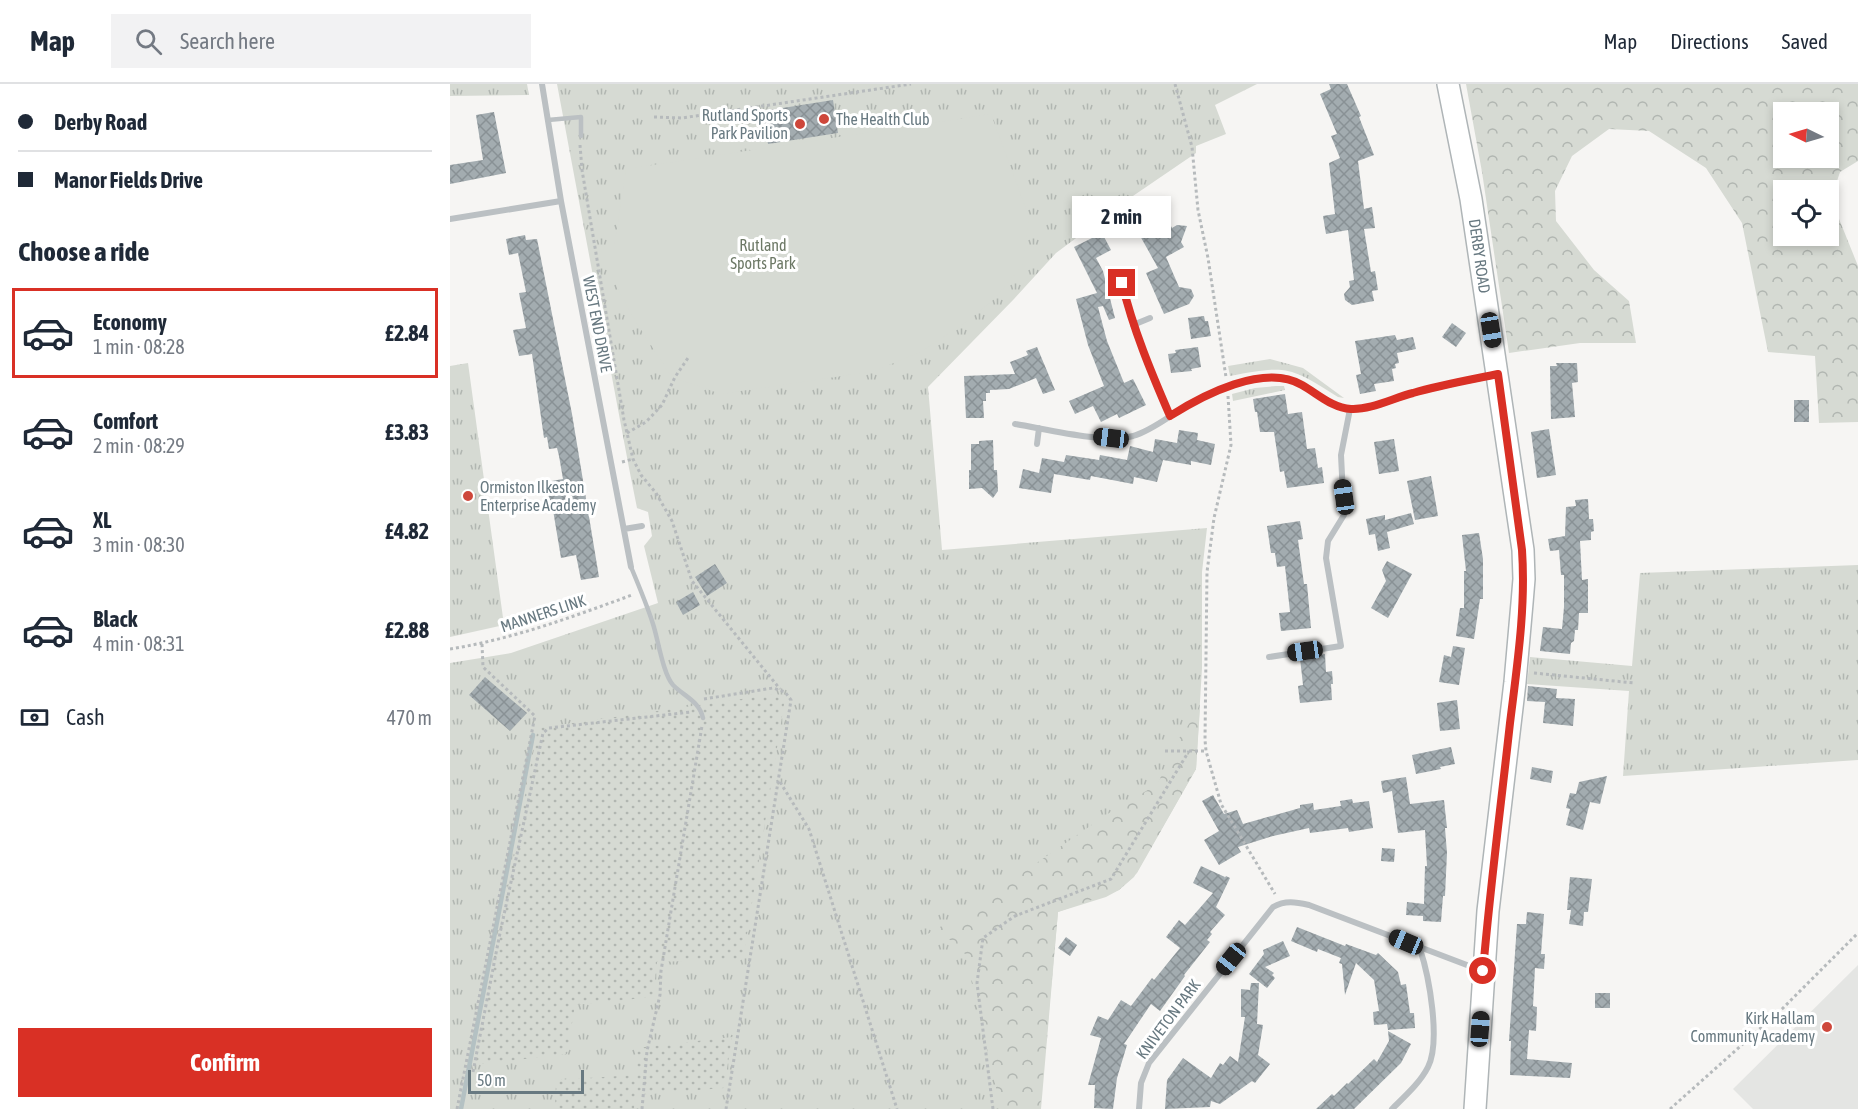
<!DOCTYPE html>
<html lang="en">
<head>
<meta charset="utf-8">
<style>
  body { margin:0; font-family:"Asap Condensed",sans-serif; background:#f2f2f3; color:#1f2937; height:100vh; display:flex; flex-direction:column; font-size:22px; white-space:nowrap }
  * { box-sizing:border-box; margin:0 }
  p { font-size:20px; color:#747a83 }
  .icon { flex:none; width:33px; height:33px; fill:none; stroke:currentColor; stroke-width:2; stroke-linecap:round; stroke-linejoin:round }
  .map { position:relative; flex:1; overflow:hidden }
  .panel { display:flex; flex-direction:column; background:#fff; width:450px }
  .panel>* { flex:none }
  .hud { display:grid; align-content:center; height:132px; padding:0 18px; background:#fff }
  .needle { width:39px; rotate:275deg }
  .buttons { position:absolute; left:1323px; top:18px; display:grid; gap:12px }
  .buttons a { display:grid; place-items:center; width:66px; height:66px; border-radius:0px; background:#fff; box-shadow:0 3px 9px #0003; font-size:30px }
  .scale { position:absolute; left:18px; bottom:15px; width:116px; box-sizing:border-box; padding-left:6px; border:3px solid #687981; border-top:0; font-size:16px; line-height:21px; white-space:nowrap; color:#687981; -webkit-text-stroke:4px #fff; paint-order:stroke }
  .end { position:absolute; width:27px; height:27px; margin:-14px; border:8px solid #d93025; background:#fff; box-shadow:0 0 0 3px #fff }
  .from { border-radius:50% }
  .bubble { position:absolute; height:42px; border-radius:0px; background:#fff; box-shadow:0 3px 9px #0003; font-size:20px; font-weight:700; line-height:42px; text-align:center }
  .car { position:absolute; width:18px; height:36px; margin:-18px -9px; border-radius:8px; box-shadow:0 0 4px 2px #0007; background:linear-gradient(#222 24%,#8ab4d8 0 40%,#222 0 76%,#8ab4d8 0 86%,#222 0) }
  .hud b { display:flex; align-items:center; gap:21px; height:57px; font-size:22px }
  .hud b+b { border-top:2px solid #e0e1e3 }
  .hud i { width:15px; height:15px; background:#1f2937 }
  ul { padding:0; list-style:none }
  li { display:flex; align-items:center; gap:18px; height:90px; margin:0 12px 9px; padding:0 6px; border:3px solid transparent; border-radius:0px }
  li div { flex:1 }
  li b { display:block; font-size:22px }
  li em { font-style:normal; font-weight:700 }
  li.active { border-color:#d93025 }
  li>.icon { width:54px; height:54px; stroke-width:1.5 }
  h2 { padding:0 18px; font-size:27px; line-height:72px }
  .pay { display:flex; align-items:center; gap:15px; height:66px; padding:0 18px; font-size:22px }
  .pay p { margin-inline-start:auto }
  .button { display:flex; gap:12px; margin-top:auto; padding:12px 18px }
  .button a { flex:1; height:69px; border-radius:0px; background:#d93025; color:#fff; font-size:24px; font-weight:700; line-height:69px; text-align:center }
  header { display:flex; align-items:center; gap:36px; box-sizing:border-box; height:84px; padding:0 30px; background:#fff; border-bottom:2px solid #e0e1e3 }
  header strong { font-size:28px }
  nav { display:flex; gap:33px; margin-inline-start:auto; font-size:21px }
  .search { width:420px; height:54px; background:#f2f2f3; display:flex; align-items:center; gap:15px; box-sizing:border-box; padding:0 21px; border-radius:0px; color:#747a83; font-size:22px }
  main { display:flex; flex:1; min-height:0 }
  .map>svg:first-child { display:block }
  .built { fill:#e4e5e3 }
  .grass { fill:url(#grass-tufts) }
  .forest { fill:url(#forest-crowns); fill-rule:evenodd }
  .garden { fill:url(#garden-dots) }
  .pitch { fill:#d6dad3 }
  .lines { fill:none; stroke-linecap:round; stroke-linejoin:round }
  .stream { stroke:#b4c1c3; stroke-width:4.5 }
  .building { fill:url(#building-cross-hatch) }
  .primary-casing { stroke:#afb5b7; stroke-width:24 }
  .path { stroke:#b6babc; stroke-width:3; stroke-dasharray:3 3; stroke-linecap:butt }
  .lane { stroke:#bbc0c3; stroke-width:4.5 }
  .street { stroke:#bbc0c3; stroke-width:6 }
  .primary { stroke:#fff; stroke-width:21 }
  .route { stroke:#d93025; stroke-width:8 }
  .poi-dot { fill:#ce473b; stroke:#fff; stroke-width:2 }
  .labels { text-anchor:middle; stroke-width:6; stroke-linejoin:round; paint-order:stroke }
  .poi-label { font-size:16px; fill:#687981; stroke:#fff; text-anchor:end }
  .park-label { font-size:16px; fill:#6d7966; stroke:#fff }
  .street-label { font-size:16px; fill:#687981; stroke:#fff }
</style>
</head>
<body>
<header>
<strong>Map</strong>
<div class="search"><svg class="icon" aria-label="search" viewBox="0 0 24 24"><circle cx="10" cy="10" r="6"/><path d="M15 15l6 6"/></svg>Search here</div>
<nav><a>Map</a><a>Directions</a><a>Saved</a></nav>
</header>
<main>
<section class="panel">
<div class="hud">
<b><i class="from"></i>Derby Road</b>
<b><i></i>Manor Fields Drive</b>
</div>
<h2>Choose a ride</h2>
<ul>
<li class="active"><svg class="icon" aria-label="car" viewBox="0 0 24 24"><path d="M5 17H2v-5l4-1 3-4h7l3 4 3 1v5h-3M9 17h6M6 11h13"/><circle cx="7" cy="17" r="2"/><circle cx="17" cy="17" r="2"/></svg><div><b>Economy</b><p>1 min · 08:28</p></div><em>£2.84</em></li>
<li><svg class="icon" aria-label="car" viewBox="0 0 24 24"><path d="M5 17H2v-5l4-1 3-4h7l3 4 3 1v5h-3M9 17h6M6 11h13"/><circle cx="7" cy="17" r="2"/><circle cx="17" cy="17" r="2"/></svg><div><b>Comfort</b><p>2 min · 08:29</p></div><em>£3.83</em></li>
<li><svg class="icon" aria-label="car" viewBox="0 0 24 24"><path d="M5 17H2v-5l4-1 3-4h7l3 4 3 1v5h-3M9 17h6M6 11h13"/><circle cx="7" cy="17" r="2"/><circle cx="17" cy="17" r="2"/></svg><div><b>XL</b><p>3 min · 08:30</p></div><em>£4.82</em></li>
<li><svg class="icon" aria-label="car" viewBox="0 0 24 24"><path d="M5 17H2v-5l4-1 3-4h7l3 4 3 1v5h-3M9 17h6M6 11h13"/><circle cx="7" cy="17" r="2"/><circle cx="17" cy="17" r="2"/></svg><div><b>Black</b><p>4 min · 08:31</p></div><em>£2.88</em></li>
</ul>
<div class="pay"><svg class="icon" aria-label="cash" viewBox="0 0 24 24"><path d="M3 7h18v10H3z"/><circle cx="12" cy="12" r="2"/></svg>Cash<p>470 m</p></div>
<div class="button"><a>Confirm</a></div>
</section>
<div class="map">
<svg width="1408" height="1025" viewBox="0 0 1408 1025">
  <defs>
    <pattern id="grass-tufts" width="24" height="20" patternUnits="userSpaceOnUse" patternTransform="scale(1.5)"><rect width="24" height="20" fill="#d6dad3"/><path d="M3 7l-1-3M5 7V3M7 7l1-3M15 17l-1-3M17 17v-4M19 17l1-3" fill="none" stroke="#b1b6b1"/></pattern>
    <pattern id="forest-crowns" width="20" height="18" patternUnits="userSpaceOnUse" patternTransform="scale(1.5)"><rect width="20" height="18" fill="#d6dad3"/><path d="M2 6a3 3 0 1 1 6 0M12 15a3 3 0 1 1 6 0" fill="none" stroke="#b1b6b1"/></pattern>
    <pattern id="garden-dots" width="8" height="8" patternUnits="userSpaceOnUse" patternTransform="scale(1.5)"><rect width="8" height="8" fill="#d6dad3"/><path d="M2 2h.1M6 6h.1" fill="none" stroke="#b1b6b1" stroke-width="1.8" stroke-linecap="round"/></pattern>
    <pattern id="building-cross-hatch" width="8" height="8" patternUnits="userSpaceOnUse" patternTransform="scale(1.5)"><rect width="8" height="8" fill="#a3acb0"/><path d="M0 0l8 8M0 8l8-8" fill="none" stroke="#899195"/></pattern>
  </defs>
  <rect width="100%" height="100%" fill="#f6f5f3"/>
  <path class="built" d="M1408,881V1025H1303L1283,1005Z"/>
  <path class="grass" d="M0,0H77L79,11L0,12Z
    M107,0H807L765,21L776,50L746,62V69L680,114L606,169L564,215L478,303L492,466L757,444L752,488V584L746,685L684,793L669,806L656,813L608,828L591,1025H0V579L61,569L208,519L194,462L202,452L198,428L187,424L179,384Z
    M820,275L853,284L894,314L888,313C840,282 836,281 780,292L778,282Z
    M18,279L54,541L0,553V282Z
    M826,302H834L835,306L783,317L782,310L805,304Z
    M1408,481V676L1173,692L1179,607L1077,600L1080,573L1182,582L1190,489Z"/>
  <path class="forest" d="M1016,0H1408V77L1390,88L1381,115L1408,182V338L1369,339L1365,272L1318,268L1292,139L1256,84L1199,47L1159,45L1122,72L1105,107L1106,137L1144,186L1179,217L1186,259H1130L1059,269L1032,88ZM1334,28H1378V74H1334ZM1334,106H1378V152H1334Z
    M750,624L746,685L687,789L669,806L608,828L590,1025H551L515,870C501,853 496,852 474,852L513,830L662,727L708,700L721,666Z"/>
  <path class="garden" d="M326,610L335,614L293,875L207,878L203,913L125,921L117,970L23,981L88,644Z
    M282,953L274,1004L185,1011L184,1025H105L106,996L185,991L186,964Z"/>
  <path class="pitch" d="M541,30L579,133L572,182L544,215L519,236L472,267L425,287L271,310L230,296L219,289L181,230L164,197V164L176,85Z"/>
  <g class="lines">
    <path class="stream" d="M11,1025L83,651"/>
  </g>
  <path class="building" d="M879,0H897L911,32L909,33L924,71L908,77L914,125L922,123L925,144L914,145L921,188L925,187L928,206L922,207L924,217L902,221L895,216L894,210L900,203L899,197L904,196L898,146L876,150L873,132L885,130L879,79L890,74L881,52L887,50L870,10L881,5Z
    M383,16L388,49L318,60L313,31L321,30L320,26Z
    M44,28L56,89L0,100V81L33,76L26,31Z
    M707,116L722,144L727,141L737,142L731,158L734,163L716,173L729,203L741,205L744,212L739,220L714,230L696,189L708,184L684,141L664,142L663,128L671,127V125L694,123Z
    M652,149L661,166L646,174L653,187L665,234L659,236L653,222L648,223L657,257L674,299L683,295L696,321L669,334L667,330L651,338L643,322L625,330L619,317L654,302L638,261L626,215L647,209L624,163Z
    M75,151L76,156L87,155L122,330L149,493L131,496L126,471L111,474L102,420H100L96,398L113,395L109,372L107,364L99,365L97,353L94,354L82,270L69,272L63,246L76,244L69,209L76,208L68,169L59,171L56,155Z
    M754,232L755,237H758L761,252L741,255L738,234Z
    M1002,239L1016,249L1006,263L992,253Z
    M945,251L947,256L963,253L966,265L947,269L949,279L945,280L946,284L942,285L944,297L924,300L926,307L910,310L906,291L911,290L905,257Z
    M587,263L605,306L593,310L586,294L559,305L540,306V309H536V317H533L534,334H516L514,292L565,290L560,278L578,271L576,267Z
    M748,263L751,283L741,285L742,287L721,289L718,270L726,269L725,266Z
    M1106,279H1127L1128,298L1122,299L1125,333L1101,335L1100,282H1107Z
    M835,310L838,330L852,328L857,365L865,364L868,384L872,383L874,399L837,404L834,387L830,388L824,348H810L807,328H805L803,315Z
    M1344,316H1359V338H1344Z
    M1099,345L1106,391L1087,394L1081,348Z
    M729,346L748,349L747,356L765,360L761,381L741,377V381L713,376L707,398L684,393L683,400L641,392L640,396L604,390L601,409L569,404L573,385L589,389L592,374L614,378L616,371L649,376L650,371L677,376L680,362L703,368L705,355L727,359Z
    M944,355L949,387L929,390L924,358Z
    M543,356L544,386H547L548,407L543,414L532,404L519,405V386H521V360H529V357Z
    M981,392L988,432L965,436L957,397Z
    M1138,415L1139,435H1143L1144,447L1141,448V456L1130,457L1132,496L1138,495V529H1129L1128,546H1125L1124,557L1121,559L1120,570L1090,567L1093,543L1112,545L1114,523V491H1111L1109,466L1100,467L1098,455L1115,452L1116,423L1126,422L1125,416Z
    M961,429L964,440L937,448L940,464L928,467L925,450L919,451L916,435L935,431V436Z
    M850,437L853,455L848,456L854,500H857L861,544L831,547L829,529L840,528L835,482L827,483L825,469H821L817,442Z
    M1029,449L1033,475V515H1030L1024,555L1006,552L1010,524H1014V487H1016L1012,451Z
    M937,477L962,490L938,534L921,524L936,497L932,486Z
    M265,480L277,499L257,512L245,493Z
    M243,508L250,521L233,531L226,518Z
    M1003,562L1015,564L1009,601L989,598L994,571L1001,573Z
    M875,570L876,588L882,587L883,600H881L882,616L850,619L848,602L853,601L850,574Z
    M35,593L77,629L60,647L19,611Z
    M1078,602L1107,605L1106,614L1125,615L1123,642L1093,639L1095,618L1077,617Z
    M1007,616L1010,645L990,647L987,619Z
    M1001,663L1005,680L990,683L991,685L966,690L962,671Z
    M1082,683L1103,687L1101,699L1080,695Z
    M1157,692L1150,720L1140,718L1133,746L1116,741L1120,725L1116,724L1120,709L1126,710L1129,698Z
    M956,693L960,720L994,716L997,744H995L997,769L995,812H993L991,838L973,837V832L956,831L957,818L974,820L975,782H977L975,746L948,749L942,707L933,709L931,697Z
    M763,711L774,730L787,726L793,740L850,724V721L863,719L864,726L891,722L890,717L902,715L903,719L919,717L923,744L899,748L898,744L860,749L859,744L823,752L788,763L791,768L769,781L754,756L769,747L752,717Z
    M932,764L945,765L944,778L931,777Z
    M751,782L775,793L774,795L776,792L780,794L766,823L775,831L760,848L762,850L757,856L760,858L734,891L735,892L710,927L701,920L674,960L677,961L667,994L663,1025L644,1024L645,1001H638L651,954L640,951L648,932L658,936L671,916L681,922L702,894L704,896L730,864L716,853L729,836L735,841L763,809L743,799Z
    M1120,793L1142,795L1138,828H1134L1133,842L1119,840L1121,826H1117Z
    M1077,828L1094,830L1091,870H1095L1094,885L1085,884L1083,922L1087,923L1086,947L1079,946L1077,975L1122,979L1120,994L1060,991L1061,957H1059L1067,840H1076Z
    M847,843L895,862L896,860L926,871L928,869L948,888L951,901L956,900L960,929H964L965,944L938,946L937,940L924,941L923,928L929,927L924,896L906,879L895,911L892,880L889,879L891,874L868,865L867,868L841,857Z
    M616,853L627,861L620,872L608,864Z
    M833,857L840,872L815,883L824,889L822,891L825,894L817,904L799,890L814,870L813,866Z
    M801,899H809L807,940L813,941L808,971L820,980L805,999L802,997L770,1020L761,1017L760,1023L715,1025L717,996L733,974L761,994L770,979L773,981L780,972L788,978L795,933H791V905L800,906Z
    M1145,909H1160V924H1145Z
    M938,947L961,960L951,979L904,1025H866L882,1010L884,1012L897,999L898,1000L924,975L927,978L939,957Z"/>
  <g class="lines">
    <g class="primary-casing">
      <path id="primary" d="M998,0L1021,115L1073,466L1074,495L1072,519L1065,598L1038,827L1025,1025"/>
    </g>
    <path class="path" d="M725,0L742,63L748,126L758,174L776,293
      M204,33L232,34L461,0
      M130,61L132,86L174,336L183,375L191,391L206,409L222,437L242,497L330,605
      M778,312L781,361L764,434L757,488L755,656L756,667L771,720L825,810
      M177,349L196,338L212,321L225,293L238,274
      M172,378L183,375
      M0,565C63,555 122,533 182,511
      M1084,589L1184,599
      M254,615L323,604L335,608L341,616L276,1025
      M715,667H756
      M330,698L359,745L447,1025
      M23,988L49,854L93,649L99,644L241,628
      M7,1025L85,632L33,583L32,560
      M192,1025L197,967L210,911L211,887L252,642
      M543,1025L527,899L533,854L565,832L661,795L739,667
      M1220,1025L1333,924L1408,849"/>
    <path class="lane" d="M98,36L131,33V52
      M181,483C189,502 197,521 203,540C208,555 213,590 223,601C235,613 249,617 253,634"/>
    <path class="street" d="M92,0L111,117L181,483
      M0,135L111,117
      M671,199C683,245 701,288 720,331
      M683,241L700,234
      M565,340C596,345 654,360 683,352C703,346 720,331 738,321C762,307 792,296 820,293C850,290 867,318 894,324C916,330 943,314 964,309C990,302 1018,297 1044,291
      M587,360L589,344
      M174,445L192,442
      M819,573L891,562L876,474L878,457L894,431L891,371L900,325
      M689,1025L691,999L699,979L823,823C835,816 846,818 859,821L1030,886
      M942,1025C954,1013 970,999 978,983C991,957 979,892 970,865"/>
    <use href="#primary" class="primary"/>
  </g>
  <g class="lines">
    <path class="route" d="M672,199C683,245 701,288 720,332C753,311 814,279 852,301C868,310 882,324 901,325C921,326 943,314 963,309C990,301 1019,296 1048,290L1072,466C1076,524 1067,582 1060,639C1051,721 1040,804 1033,887"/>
  </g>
  <g class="poi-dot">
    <circle cx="374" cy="35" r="6"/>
    <circle cx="350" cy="40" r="6"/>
    <circle cx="18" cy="412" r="6"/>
    <circle cx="1377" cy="943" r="6"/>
  </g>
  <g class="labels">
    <g class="poi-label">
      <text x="338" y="37">Rutland Sports<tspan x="338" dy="18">Park Pavilion</tspan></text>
      <text x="386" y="41" text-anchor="start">The Health Club</text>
      <text x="30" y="409" text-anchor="start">Ormiston Ilkeston<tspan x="30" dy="18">Enterprise Academy</tspan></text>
      <text x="1365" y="940">Kirk Hallam<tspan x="1365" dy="18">Community Academy</tspan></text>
    </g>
    <g class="park-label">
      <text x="313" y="167">Rutland<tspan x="313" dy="18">Sports Park</tspan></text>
    </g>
    <g class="street-label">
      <text transform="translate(1030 172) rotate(82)" y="6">DERBY ROAD</text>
      <text transform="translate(148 240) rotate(79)" y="6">WEST END DRIVE</text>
      <text transform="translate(93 529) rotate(-18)" y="6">MANNERS LINK</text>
      <text transform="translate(718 935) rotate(-53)" y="6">KNIVETON PARK</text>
    </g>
  </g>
</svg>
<div class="buttons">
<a><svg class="needle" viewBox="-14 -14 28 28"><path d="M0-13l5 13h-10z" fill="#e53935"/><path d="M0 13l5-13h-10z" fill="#747a83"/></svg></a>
<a><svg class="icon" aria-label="locate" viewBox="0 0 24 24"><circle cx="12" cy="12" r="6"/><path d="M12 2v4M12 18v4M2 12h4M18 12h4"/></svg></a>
</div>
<div class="scale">50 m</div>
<i class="end from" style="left:1033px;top:887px"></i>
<i class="end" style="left:672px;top:199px"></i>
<div class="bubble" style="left:622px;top:112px;width:99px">2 min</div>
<i class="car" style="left:1041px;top:246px;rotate:171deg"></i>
<i class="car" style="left:661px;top:354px;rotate:277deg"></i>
<i class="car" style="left:894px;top:413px;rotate:352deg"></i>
<i class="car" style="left:855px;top:567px;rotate:262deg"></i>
<i class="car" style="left:956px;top:858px;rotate:293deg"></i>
<i class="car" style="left:781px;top:875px;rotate:219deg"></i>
<i class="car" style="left:1030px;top:945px;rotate:4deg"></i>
</div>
</main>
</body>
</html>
